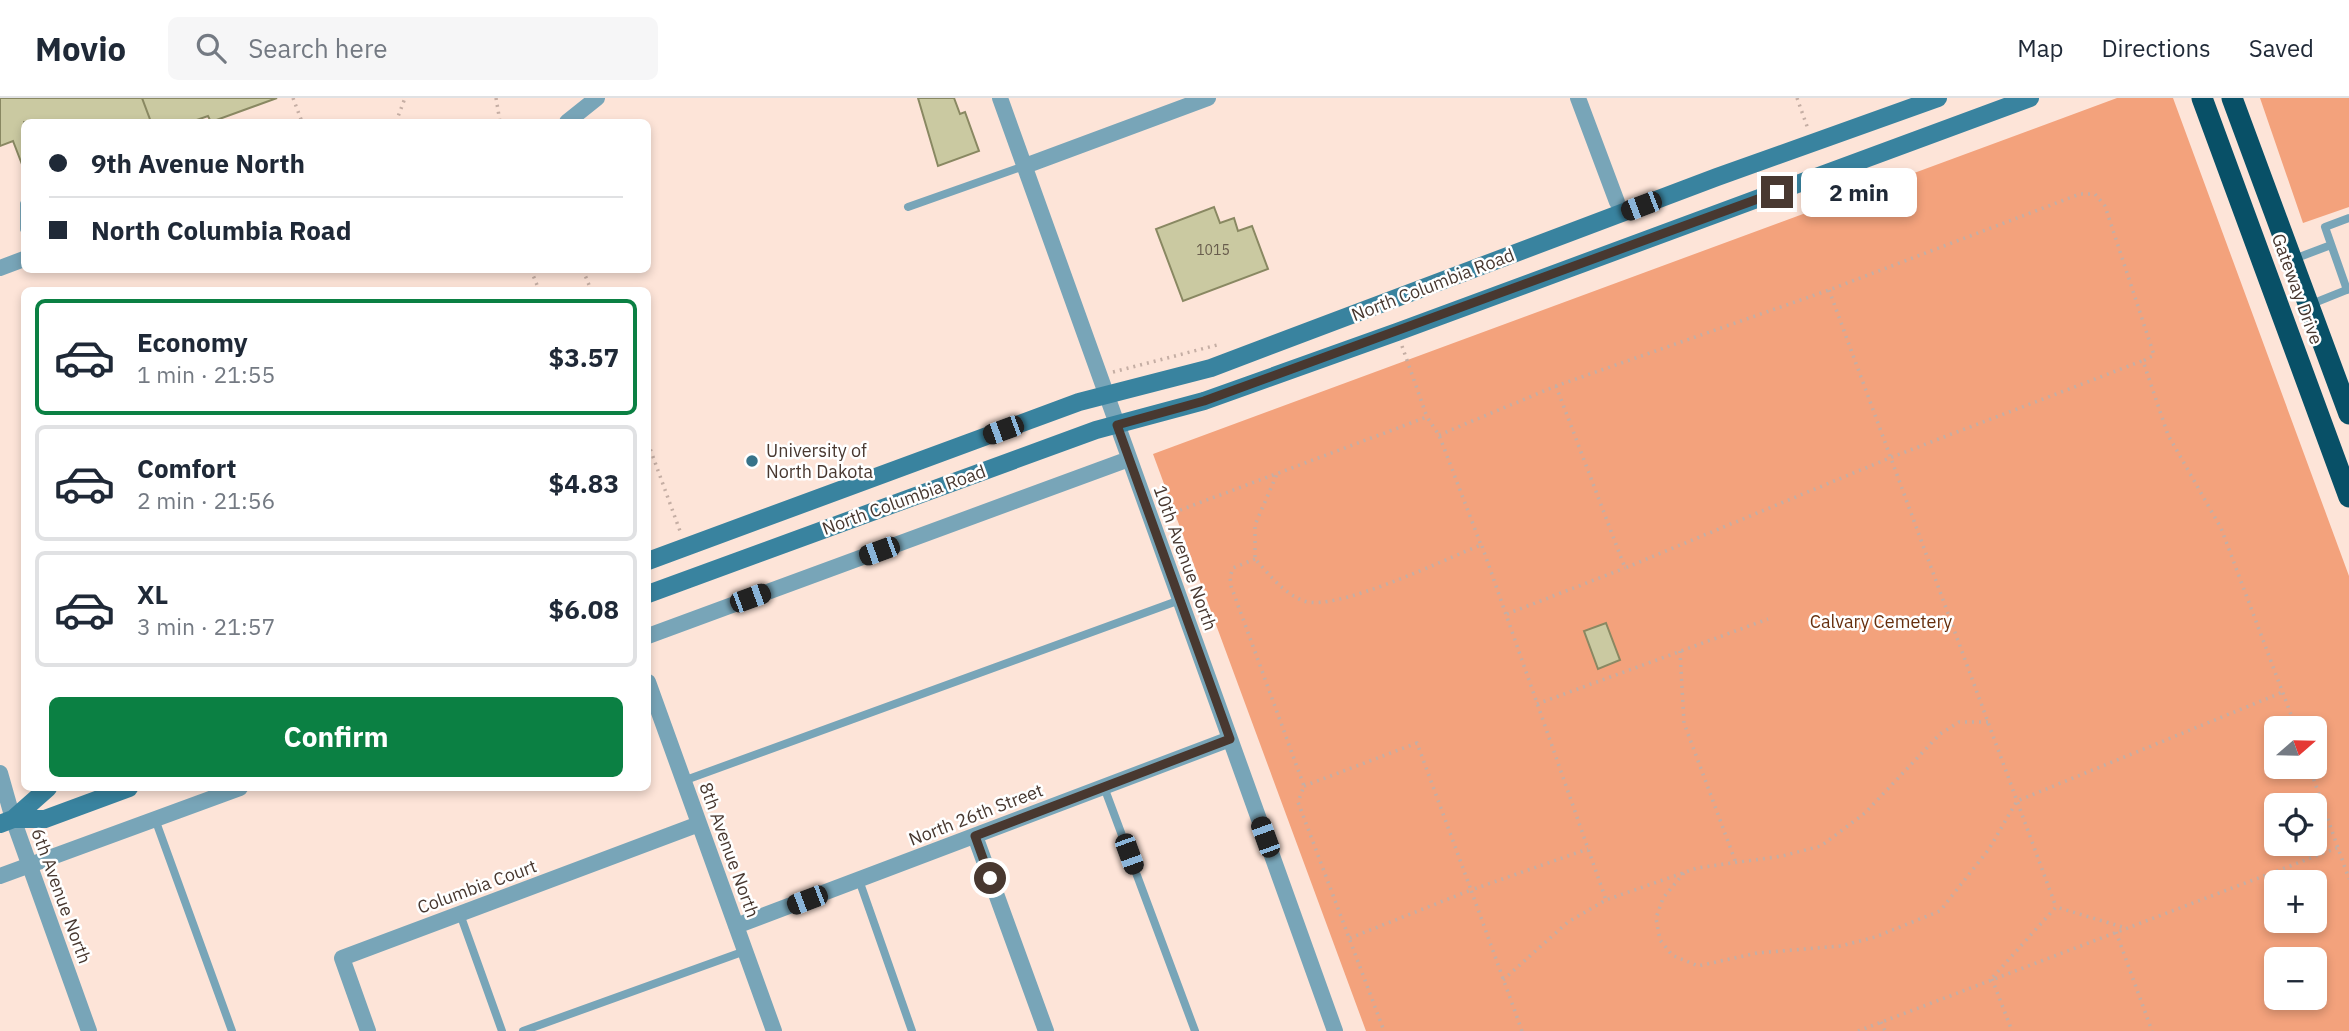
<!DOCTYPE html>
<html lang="en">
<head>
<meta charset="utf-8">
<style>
  body { margin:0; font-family:"IBM Plex Sans",sans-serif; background:#f6f6f7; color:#1f2937; height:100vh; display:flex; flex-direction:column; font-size:26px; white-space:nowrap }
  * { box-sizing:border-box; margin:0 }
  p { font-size:23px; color:#747a83 }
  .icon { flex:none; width:38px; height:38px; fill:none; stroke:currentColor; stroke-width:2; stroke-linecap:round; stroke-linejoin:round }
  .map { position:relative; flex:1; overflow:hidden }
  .details { position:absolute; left:21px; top:189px; width:630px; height:504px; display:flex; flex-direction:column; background:#fff; border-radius:10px; box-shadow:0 4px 10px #0003 }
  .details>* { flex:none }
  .top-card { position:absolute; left:21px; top:21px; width:630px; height:154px; border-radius:10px; box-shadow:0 4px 10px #0003; display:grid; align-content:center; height:154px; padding:0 28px; background:#fff }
  .needle { width:46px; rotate:70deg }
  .fabs { position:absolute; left:2264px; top:618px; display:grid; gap:14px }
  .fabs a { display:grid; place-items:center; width:63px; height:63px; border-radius:10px; background:#fff; box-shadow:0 4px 10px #0003; font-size:35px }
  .end { position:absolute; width:32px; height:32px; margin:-16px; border:9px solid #483830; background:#fff; box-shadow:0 0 0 4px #fff }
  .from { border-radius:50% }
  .bubble { position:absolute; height:49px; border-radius:10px; background:#fff; box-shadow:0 4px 10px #0003; font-size:23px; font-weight:700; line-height:49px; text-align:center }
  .car { position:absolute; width:21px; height:42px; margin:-21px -10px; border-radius:9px; box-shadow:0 0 5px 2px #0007; background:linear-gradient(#222 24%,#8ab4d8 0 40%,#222 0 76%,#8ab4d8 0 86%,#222 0) }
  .top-card b { display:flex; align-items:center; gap:24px; height:66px; font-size:26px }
  .top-card b+b { border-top:2px solid #e0e1e3 }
  .top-card i { width:18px; height:18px; background:#1f2937 }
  ul { padding:12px 0 0; list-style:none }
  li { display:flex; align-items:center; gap:21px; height:116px; margin:0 14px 10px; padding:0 14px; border:4px solid #e0e1e3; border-radius:10px }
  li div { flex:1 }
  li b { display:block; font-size:26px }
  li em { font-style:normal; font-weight:700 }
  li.active { border-color:#0b8043 }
  li>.icon { width:63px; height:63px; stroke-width:1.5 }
  .primary-button { display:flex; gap:14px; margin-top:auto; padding:14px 28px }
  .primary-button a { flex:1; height:80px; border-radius:10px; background:#0b8043; color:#fff; font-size:28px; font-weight:700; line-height:80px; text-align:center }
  header { display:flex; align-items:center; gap:42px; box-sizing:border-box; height:98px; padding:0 35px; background:#fff; border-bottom:2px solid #e0e1e3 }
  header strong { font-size:33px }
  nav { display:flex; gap:38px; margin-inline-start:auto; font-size:24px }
  .search { width:490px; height:63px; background:#f6f6f7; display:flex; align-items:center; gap:18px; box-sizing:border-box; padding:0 24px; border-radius:10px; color:#747a83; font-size:26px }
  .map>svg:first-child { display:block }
  .green { fill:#f3a27c; fill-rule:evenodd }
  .building { fill:#cac9a1; stroke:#898862; stroke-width:2 }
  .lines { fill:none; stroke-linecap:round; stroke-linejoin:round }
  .path { stroke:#c5aea4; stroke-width:3.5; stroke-dasharray:2 5; stroke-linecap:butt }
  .lane { stroke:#78a5b8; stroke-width:8 }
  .street { stroke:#78a5b8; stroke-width:16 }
  .secondary { stroke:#39839f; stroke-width:18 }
  .highway { stroke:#085067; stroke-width:21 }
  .route { stroke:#483830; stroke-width:9 }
  .poi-dot { fill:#367289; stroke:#fff; stroke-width:2.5 }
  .labels { text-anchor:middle; stroke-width:5; stroke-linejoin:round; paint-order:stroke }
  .number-label { font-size:14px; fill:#685c4c }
  .street-label { font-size:18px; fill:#483830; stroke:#fff }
  .poi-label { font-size:18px; fill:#483830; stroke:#fff; text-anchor:start }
  .park-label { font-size:18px; fill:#672f0e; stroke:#fff }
</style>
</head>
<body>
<header>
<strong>Movio</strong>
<div class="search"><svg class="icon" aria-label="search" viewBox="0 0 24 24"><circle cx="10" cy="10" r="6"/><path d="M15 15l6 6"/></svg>Search here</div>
<nav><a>Map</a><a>Directions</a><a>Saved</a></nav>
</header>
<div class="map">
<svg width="2349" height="933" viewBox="0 0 2349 933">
  <rect width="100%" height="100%" fill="#fde4d8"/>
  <path class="green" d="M2117,0H2173L2349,478V933H1366L1153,356ZM2277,630H2315V668H2277ZM2277,707H2315V746H2277ZM2277,784H2315V822H2277ZM2277,861H2315V900H2277Z
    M2260,0H2349V109L2303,125Z"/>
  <path class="building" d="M0,0H142L151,24H24L23,69L13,43L0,48Z
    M142,0H277L211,24L208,18L191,24H151Z
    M918,0H954L960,16L965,14L979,53L938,68Z
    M1214,109L1220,125L1234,120L1238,133L1252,128L1268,171L1183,203L1156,131Z
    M1606,525L1620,562L1598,571L1584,533Z"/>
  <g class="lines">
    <path class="path" d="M293,0L302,24
      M496,0L500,24
      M1797,0L1808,31
      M396,24L405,0
      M531,172L539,192
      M583,172L591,192
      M1829,192L2056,809
      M1402,248L1427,319
      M1113,274L1221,246
      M1556,288L1625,470L1892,359L2142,263
      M1439,337L1556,288L1829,192L2080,96H2095L2105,108L2154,257L2143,263L2168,337L2221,430L2296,630
      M648,345L680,433
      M1167,417L1427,319L1439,337L1481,447C1445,461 1337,514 1304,503C1284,496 1269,476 1255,461V427L1277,376
      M1482,448L1606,802
      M1255,461L1233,470L1230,479L1231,488L1304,688L1298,704L1384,933
      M1507,516L1625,470
      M1680,553L1684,625L1736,765
      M1537,606L1768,521
      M2309,668L2349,781
      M1304,688L1417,645L1471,792L1350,840
      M1684,775L1663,800L1656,820L1660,842L1672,857L1698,868L1757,855L1841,848L1875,839L1940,813L1989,751L2017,703L2283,594
      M2116,834L2152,933
      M1993,879L2056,809L2126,830
      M1992,881L2012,933
      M1503,882L1568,824L1606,802L1697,770L1782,758L1821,748L1865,715L1940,636L1959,624H1988
      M1881,924L1885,933
      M1522,933L1471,792L1588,751
      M1858,933L2337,750"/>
    <path class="lane" d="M24,106V131
      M908,109L1024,68
      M2294,161L2331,147
      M2347,192L2325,129L2349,120
      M2309,207L2349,191
      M683,683L1180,502
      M1104,689L1195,933
      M155,721L232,933
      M859,782L912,933
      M460,816L502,933
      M523,933L745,853"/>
    <path class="street" d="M1000,0L1335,933
      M1578,0L1617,104
      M567,24L597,0
      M1025,68L1208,0
      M0,170L24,161
      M648,538L1129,361
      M648,584L774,933
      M0,675L13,721L89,933
      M975,738L1046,933
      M0,778L240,690
      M736,828L1230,641
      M368,933L342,860L699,726"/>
    <path class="secondary" d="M648,463L1079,304L1211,270L1717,79L1938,0
      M648,496L1096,332L1204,303L1397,234L2030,0
      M13,721L48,690
      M0,726L13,721H45L129,690"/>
    <path class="highway" d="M2202,0L2349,399
      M2232,0L2349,316"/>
  </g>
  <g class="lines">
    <path class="route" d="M990,780L975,738L1230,641L1117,327L1204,303L1777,94"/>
  </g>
  <circle class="poi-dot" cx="752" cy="363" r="7"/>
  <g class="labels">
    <g class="number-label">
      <text x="1213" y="157">1015</text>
    </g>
    <g class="street-label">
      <text transform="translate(1433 187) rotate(-21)" y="6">North Columbia Road</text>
      <text transform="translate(2297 191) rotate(70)" y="6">Gateway Drive</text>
      <text transform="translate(904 402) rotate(-20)" y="6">North Columbia Road</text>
      <text transform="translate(1185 460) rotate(70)" y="6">10th Avenue North</text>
      <text transform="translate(976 717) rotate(-21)" y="6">North 26th Street</text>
      <text transform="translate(729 752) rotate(70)" y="6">8th Avenue North</text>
      <text transform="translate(477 789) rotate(-20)" y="6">Columbia Court</text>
      <text transform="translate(61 798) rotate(70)" y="6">6th Avenue North</text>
    </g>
    <g class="poi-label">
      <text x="766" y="359">University of<tspan x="766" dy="21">North Dakota</tspan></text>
    </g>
    <g class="park-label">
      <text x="1881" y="530">Calvary Cemetery</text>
    </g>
  </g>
</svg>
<div class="fabs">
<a><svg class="needle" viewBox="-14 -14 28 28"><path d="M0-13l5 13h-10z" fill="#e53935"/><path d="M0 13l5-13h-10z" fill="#747a83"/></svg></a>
<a><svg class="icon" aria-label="locate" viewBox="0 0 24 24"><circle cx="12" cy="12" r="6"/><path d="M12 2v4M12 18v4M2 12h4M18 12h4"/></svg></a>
<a>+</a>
<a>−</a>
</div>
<i class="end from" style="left:990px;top:780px"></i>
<i class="end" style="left:1777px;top:94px"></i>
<div class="bubble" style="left:1801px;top:70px;width:116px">2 min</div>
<i class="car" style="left:1641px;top:108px;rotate:249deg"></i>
<i class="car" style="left:1003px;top:332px;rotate:250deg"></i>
<i class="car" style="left:879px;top:453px;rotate:250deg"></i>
<i class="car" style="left:750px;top:500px;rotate:70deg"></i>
<i class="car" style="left:1265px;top:739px;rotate:340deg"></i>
<i class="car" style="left:1129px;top:756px;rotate:160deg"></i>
<i class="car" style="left:807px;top:802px;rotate:249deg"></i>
<div class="top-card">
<b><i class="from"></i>9th Avenue North</b>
<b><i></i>North Columbia Road</b>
</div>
<section class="details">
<ul>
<li class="active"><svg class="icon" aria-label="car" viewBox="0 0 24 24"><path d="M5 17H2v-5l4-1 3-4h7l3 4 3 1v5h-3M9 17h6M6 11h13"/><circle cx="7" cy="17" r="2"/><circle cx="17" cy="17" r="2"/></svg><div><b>Economy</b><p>1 min · 21:55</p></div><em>$3.57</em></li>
<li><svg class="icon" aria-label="car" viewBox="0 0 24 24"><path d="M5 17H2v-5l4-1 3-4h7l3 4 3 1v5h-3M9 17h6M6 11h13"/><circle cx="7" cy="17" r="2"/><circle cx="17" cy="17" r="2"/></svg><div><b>Comfort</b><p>2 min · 21:56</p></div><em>$4.83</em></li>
<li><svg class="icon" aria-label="car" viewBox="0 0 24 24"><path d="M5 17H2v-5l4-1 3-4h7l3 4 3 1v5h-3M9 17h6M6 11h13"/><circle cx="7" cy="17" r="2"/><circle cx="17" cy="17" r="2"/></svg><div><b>XL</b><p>3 min · 21:57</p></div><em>$6.08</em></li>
</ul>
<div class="primary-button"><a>Confirm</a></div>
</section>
</div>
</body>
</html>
